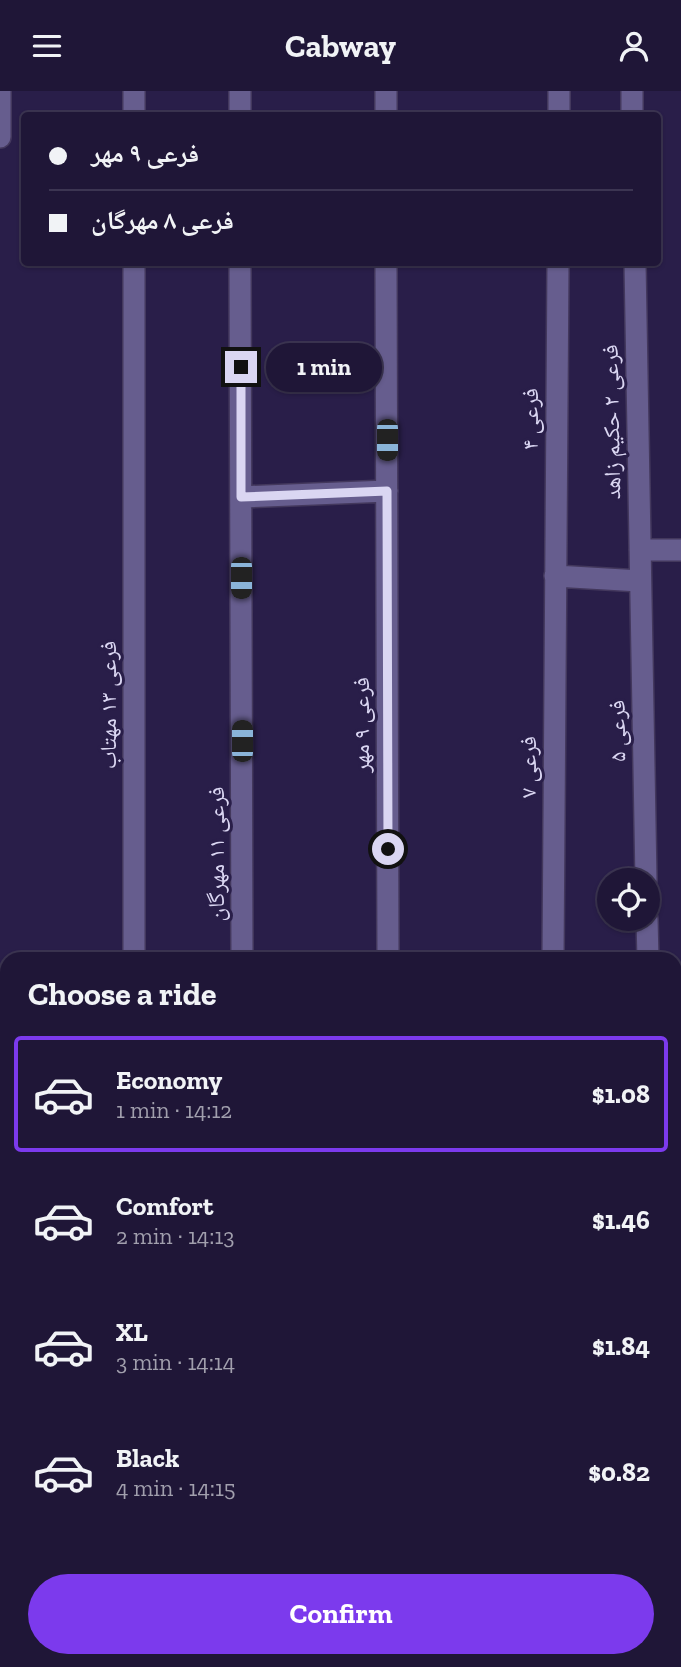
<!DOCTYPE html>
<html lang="en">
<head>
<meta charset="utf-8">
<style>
  body { margin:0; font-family:"Zilla Slab","Noto Naskh Arabic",serif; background:#2c2342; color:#f1f3f6; height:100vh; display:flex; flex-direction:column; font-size:26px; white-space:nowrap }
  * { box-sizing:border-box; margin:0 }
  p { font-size:23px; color:#a19fad }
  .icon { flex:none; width:38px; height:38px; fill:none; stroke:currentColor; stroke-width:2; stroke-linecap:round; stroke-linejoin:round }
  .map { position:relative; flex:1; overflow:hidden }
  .side { position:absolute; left:0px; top:861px; width:682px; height:716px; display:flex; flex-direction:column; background:#1f1637; border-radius:21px 21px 0 0; box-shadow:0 2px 5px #0004,0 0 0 2px #3c3552 }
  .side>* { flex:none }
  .banner { position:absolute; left:21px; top:21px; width:640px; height:154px; border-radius:7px; box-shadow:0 2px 5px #0004,0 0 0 2px #3c3552; display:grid; align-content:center; height:154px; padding:0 28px; background:#1f1637 }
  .buttons { position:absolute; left:597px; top:777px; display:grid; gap:14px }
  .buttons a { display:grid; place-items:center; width:63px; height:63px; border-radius:50%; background:#1f1637; box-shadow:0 2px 5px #0004,0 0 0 2px #3c3552; font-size:35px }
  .end { position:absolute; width:32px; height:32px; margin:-16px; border:9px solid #dad6f2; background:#111; box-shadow:0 0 0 4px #111 }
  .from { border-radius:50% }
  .bubble { position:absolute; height:49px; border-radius:24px; background:#1f1637; box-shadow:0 2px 5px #0004,0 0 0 2px #3c3552; font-size:23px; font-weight:800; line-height:49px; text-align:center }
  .car { position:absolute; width:21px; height:42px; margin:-21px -10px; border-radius:9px; box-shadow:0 0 5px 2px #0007; background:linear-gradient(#222 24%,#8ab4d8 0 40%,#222 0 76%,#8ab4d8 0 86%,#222 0) }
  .banner b { display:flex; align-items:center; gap:24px; height:66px; font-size:26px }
  .banner b+b { border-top:2px solid #3c3552 }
  .banner i { width:18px; height:18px; background:#f1f3f6 }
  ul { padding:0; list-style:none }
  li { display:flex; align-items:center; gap:21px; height:116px; margin:0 14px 10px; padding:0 14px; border:4px solid transparent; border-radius:7px }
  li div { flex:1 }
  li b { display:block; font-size:26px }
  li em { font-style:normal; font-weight:800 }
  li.on { border-color:#7c3aed }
  li>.icon { width:63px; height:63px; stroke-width:1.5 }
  h2 { padding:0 28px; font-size:32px; line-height:84px }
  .button { display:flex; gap:14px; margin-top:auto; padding:14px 28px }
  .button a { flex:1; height:80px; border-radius:42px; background:#7c3aed; color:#fff; font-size:28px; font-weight:800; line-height:80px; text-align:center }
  header { display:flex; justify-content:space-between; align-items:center; height:91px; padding:0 28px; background:#1f1637; font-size:32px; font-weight:800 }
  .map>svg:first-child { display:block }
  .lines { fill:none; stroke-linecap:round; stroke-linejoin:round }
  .minor-casing { stroke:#43385d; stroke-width:24 }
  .minor { stroke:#665d8e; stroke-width:21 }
  .route { stroke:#dad6f2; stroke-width:9 }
  .labels { text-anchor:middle; stroke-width:6; stroke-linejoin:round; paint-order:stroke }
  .street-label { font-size:23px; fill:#dad6f2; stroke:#291e49 }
</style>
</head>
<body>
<header><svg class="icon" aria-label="menu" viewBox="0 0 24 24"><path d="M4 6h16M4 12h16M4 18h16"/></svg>Cabway<svg class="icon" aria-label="person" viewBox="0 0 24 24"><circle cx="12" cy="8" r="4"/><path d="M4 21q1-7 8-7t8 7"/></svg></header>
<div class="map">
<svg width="681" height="1576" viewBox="0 0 681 1576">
  <rect width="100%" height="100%" fill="#291e49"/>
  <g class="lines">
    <g class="minor-casing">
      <path id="minor" d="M134,0V24
        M240,0V24
        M386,0V24
        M632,0V24
        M559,24V0
        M0,46V0
        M134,172V868
        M240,172L242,868
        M386,172L388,868
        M635,172L646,789
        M241,406L387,400
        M640,459H681
        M555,485L640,490
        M647,828L648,868
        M553,868L558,172
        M0,937L7,938
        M0,961L7,1010
        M676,1004L681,1005
        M676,1285L681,1286
        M676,1360L681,1359
        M0,1468L7,1497
        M676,1495L681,1494
        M24,1570L26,1576
        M392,1570L393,1576
        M673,1570L674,1576
        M266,1576L276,1570"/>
    </g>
    <use href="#minor" class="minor"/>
  </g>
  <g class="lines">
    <path class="route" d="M241,276V406L387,400L388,758"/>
  </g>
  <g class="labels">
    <g class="street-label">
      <text transform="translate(530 328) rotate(-90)" y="8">فرعی ۴</text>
      <text transform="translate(611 331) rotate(-91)" y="8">فرعی ۲ حکیم زاهد</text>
      <text transform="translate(108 614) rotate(-90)" y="8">فرعی ۱۳ مهتاب</text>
      <text transform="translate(361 634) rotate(-90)" y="8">فرعی ۹ مهر</text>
      <text transform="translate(617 640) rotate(-91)" y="8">فرعی ۵</text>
      <text transform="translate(528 676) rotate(-90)" y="8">فرعی ۷</text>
      <text transform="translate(216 763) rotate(-90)" y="8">فرعی ۱۱ مهرگان</text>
    </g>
  </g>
</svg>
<div class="buttons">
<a><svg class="icon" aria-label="locate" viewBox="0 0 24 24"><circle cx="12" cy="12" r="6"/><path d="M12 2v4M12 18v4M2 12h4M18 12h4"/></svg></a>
</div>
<i class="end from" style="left:388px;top:758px"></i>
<i class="end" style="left:241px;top:276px"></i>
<div class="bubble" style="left:266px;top:252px;width:116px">1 min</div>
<i class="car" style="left:387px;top:349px;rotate:180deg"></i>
<i class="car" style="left:241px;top:487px;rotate:180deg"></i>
<i class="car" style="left:242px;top:650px;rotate:0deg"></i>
<div class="banner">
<b><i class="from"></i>فرعی ۹ مهر</b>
<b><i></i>فرعی ۸ مهرگان</b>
</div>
<section class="side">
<h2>Choose a ride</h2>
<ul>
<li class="on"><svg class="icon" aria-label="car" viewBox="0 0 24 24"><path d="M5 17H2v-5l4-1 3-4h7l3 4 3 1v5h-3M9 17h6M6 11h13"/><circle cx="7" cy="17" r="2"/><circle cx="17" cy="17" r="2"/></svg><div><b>Economy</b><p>1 min · 14:12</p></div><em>$1.08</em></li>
<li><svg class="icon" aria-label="car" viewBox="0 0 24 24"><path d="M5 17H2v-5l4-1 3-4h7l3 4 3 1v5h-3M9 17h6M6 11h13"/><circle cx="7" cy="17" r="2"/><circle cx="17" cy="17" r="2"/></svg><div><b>Comfort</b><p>2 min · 14:13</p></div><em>$1.46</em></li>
<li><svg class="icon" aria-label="car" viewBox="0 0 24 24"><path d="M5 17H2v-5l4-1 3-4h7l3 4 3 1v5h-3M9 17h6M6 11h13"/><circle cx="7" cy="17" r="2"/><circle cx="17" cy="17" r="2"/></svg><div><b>XL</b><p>3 min · 14:14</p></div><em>$1.84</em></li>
<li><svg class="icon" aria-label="car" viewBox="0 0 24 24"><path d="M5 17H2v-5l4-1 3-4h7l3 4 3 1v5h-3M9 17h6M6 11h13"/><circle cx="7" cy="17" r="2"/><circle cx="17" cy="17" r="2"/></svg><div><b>Black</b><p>4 min · 14:15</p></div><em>$0.82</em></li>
</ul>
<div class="button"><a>Confirm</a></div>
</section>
</div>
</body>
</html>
